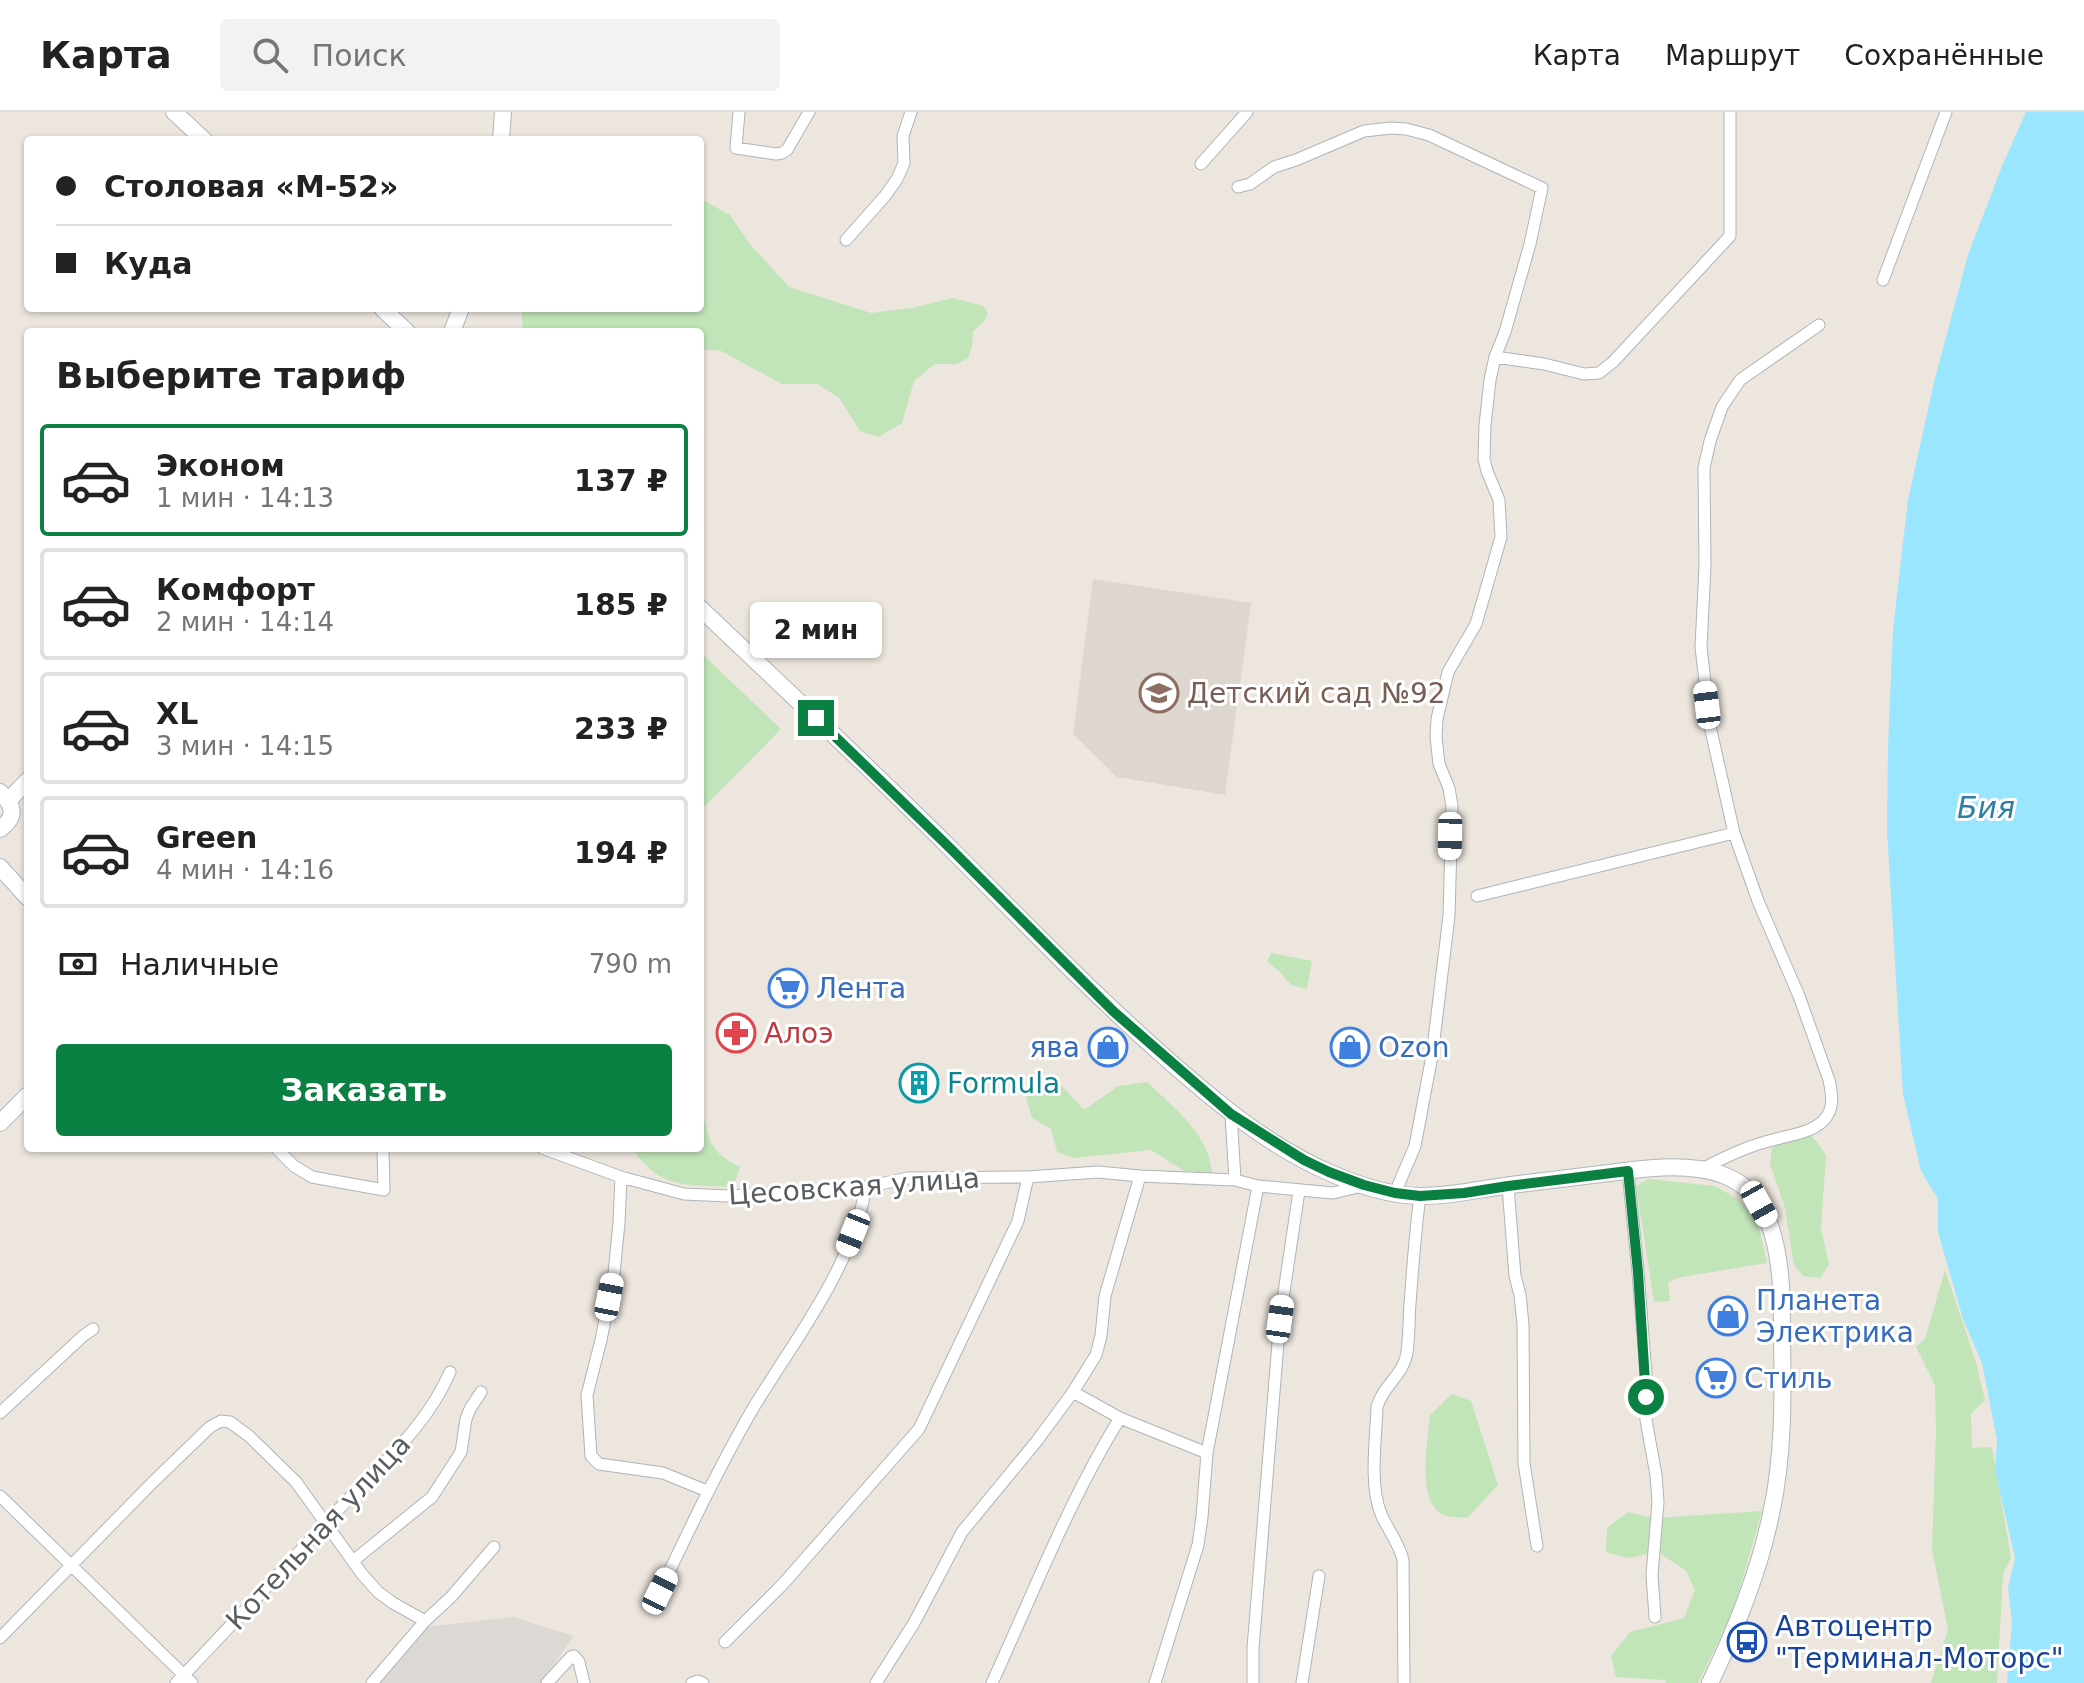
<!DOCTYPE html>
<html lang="ru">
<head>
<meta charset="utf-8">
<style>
  body { margin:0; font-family:"DejaVu Sans",sans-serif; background:#f2f2f2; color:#222; height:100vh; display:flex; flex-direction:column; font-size:30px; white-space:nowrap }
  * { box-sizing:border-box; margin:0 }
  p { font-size:26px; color:#767676 }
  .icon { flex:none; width:44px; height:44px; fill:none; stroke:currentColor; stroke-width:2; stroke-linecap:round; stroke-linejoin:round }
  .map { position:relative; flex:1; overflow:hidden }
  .side { position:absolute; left:24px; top:216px; width:680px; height:824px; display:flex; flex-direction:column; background:#fff; border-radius:8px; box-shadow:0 2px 6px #0004 }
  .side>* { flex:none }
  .guide { position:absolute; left:24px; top:24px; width:680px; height:176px; border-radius:8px; box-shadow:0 2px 6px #0004; display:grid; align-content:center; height:176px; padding:0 32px; background:#fff }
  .end { position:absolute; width:36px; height:36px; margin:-18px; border:10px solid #0b8043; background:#fff; box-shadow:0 0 0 4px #fff }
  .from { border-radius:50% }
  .bubble { position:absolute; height:56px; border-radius:8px; background:#fff; box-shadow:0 2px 6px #0004; font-size:26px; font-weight:700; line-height:56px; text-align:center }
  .car { position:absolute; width:24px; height:48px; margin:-24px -12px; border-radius:10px; box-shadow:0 0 6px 2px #0007; background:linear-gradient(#fff 24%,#345 0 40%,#fff 0 76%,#345 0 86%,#fff 0) }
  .guide b { display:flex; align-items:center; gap:28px; height:76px; font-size:30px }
  .guide b+b { border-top:2px solid #e0e0e0 }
  .guide i { width:20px; height:20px; background:#222 }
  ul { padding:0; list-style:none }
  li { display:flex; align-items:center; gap:24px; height:112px; margin:0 16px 12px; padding:0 16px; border:4px solid #e0e0e0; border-radius:8px }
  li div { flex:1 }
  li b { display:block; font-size:30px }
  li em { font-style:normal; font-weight:700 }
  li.active { border-color:#0b8043 }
  li>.icon { width:72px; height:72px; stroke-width:1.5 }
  h2 { padding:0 32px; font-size:36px; line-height:96px }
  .pay { display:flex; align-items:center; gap:20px; height:88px; padding:0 32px; font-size:30px }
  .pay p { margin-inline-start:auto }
  .action { display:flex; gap:16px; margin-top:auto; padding:16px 32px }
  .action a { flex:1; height:92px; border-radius:8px; background:#0b8043; color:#fff; font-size:32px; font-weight:700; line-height:92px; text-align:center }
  header { display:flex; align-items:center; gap:48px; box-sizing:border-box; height:112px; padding:0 40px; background:#fff; border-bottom:2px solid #e0e0e0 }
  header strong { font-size:38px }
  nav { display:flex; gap:44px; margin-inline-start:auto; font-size:28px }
  .search { width:560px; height:72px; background:#f2f2f2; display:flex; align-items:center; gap:20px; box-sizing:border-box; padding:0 28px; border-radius:8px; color:#767676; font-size:30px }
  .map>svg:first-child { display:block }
  .industrial { fill:#dcd8d3 }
  .education { fill:#ded7cf }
  .green { fill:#c1e5b8 }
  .water { fill:#9be6ff }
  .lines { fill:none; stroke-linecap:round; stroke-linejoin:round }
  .street-casing { stroke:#afb4b7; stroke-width:13 }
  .secondary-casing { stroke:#b0b6ba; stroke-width:18 }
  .street { stroke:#fff; stroke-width:11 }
  .secondary { stroke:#fff; stroke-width:16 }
  .route { stroke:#0b8043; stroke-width:10 }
  .labels { text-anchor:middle; stroke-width:6; stroke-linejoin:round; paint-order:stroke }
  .education-label { font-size:28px; fill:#785e54; stroke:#fff; text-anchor:start }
  .shop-label { font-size:28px; fill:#366cbe; stroke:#fff; text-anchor:start }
  .health-label { font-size:28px; fill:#be3a42; stroke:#fff; text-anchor:start }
  .culture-label { font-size:28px; fill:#0d838f; stroke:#fff; text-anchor:start }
  .street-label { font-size:28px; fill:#575d60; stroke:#fff }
  .transit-label { font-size:28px; fill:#164399; stroke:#fff; text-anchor:start }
  .water-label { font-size:30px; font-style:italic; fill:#317ea3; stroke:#fff }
</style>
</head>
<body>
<header>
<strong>Карта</strong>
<div class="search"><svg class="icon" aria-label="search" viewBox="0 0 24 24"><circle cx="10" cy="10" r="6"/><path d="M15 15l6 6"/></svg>Поиск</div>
<nav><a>Карта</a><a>Маршрут</a><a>Сохранённые</a></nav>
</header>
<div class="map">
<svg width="2084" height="1571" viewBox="0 0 2084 1571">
  <rect width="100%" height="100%" fill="#ece6de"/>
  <path class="industrial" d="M513,1505L574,1524L541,1571H380L427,1515Z"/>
  <path class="education" d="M1093,467L1251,491L1225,683L1117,665L1073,622Z"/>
  <path class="green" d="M700,88H703L730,103L749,131L789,175L871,201L911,196L953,186L984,194L988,201L984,209L973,220L972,234L968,246L957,252H935L914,269L902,311L878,325L860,319L839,286L818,272H782L721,239L700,237V220H523L521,196H700Z
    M700,540L781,617L700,699Z
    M1271,841L1312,849L1307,877L1291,873L1280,860L1267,850Z
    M1048,962L1053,964L1083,997L1087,996L1118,974L1147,970C1169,991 1197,1013 1208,1042C1210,1048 1211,1055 1212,1061L1184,1059L1151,1038L1074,1046L1057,1040L1051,1017L1032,1006L1026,986L1033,966Z
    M700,998C705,1006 705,1014 708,1023C713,1039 725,1048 740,1055L733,1075C688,1073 660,1078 632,1036H700Z
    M1810,1021L1826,1043L1821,1117L1829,1152L1820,1166L1803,1164L1794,1153L1785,1096L1770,1052L1772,1036L1790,1022Z
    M1648,1067L1715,1074L1738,1087L1758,1110L1767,1151L1676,1166L1668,1171L1670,1189L1654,1190L1636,1074Z
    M1945,1158L1975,1247L1985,1288L1971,1302L1972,1336L1992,1335L2011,1446L2003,1462L1997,1571H1931L1948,1518L1932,1437L1936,1319L1935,1273L1916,1235L1925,1227Z
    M1452,1282L1471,1289L1498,1373L1467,1406C1460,1405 1448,1406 1442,1402C1416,1388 1428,1328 1430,1303Z
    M1762,1399L1733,1500L1698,1571H1666L1665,1568L1616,1565L1611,1544L1630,1520L1684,1506L1695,1478L1686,1459L1658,1440L1628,1446L1606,1440L1607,1416L1628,1400L1654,1406Z"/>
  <path class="water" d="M2026,0H2084V1571H2007L2012,1510L2008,1476L2015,1446L1995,1358L1997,1328L1982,1251L1963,1207L1938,1120V1087L1921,1059L1903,982L1887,718L1888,634L1893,517L1908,388L1934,270L1968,143L2002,54Z"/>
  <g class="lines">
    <g class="street-casing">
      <path id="street" d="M739,0L736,36L776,42L782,41L787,38L809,0
        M1201,52L1247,0
        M1238,75L1250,72L1274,55L1296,48L1364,19L1391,16L1406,17L1429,23L1542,76L1530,132L1505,220L1495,245L1490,268L1485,313L1484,347L1487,359L1499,388L1501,425L1476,512L1448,560L1437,607L1436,625L1439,652L1449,676L1452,694L1449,804L1432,944L1415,1034L1395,1081
        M846,128L885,84L897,67L904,51L903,24L911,0
        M1883,168L1946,0
        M1495,245L1544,252L1584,262L1599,261L1613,250L1730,124V0
        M1477,784L1734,721
        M1231,1002L1235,1068
        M276,1036L294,1054L312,1065L384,1078L383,1036
        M542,1036L621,1065L684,1082L728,1084L866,1075L908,1066L1028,1065L1098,1060L1140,1064L1235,1068L1258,1074L1333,1081L1362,1074
        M1702,1057C1723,1046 1743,1036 1765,1030C1783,1024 1808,1023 1823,1009C1835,997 1832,982 1829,968L1799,884L1758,789L1734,721L1710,614L1701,535L1705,454L1704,356L1710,329L1722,295L1740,268L1819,213
        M1628,1059L1638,1160L1646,1262V1308L1656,1363L1658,1390L1652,1463L1655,1505
        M621,1065L619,1111L614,1161L601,1228L587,1283L591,1344L599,1352L663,1361L707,1379
        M1508,1074L1515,1164L1520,1183L1523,1212L1524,1351L1537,1434
        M1073,1280L1120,1306L1207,1341
        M0,1301L83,1224L93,1217
        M0,1384L192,1571
        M353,1449L432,1385L461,1340L466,1307L470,1297L481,1280
        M655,1496L660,1479C689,1418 718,1357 752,1298C795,1227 851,1158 866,1075
        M0,1526L152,1371L210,1315L221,1309L230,1310L249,1324L296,1370L362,1462L378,1480L393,1491L425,1509
        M725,1530L783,1472L919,1317L1018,1109L1028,1065
        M176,1571C231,1514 285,1455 339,1397C379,1354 426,1316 450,1260
        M372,1571L425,1509L451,1485L494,1435
        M547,1571L571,1545L574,1544L579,1550L584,1571
        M692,1571L698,1569L703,1571
        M876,1571L914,1511L962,1420L1036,1330L1073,1280L1096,1243L1101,1224L1105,1184L1140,1064
        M992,1571C1033,1482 1068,1390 1120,1306
        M1155,1571L1198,1433L1202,1405L1207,1341L1258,1074
        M1253,1571V1536L1280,1207L1299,1079
        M1302,1571L1319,1464
        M1404,1571L1403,1448C1399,1431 1388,1418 1381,1402C1369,1372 1376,1327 1377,1295C1383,1273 1403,1264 1407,1241C1409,1225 1409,1207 1410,1191C1413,1155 1415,1120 1420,1084"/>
    </g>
    <g class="secondary-casing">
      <path id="secondary" d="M174,0L204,28
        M501,28L503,0
        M382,196L407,220
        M452,220L461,196
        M700,496C785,577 870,656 953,739C1021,807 1087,876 1159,940C1212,987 1268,1035 1335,1063C1361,1074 1393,1084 1422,1084C1452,1084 1481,1077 1511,1073C1544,1069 1576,1065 1609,1061C1638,1057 1669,1053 1699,1057C1716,1059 1735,1066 1748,1078C1756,1086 1763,1097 1768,1108C1782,1144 1782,1185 1782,1223C1783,1283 1784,1344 1771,1402C1759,1461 1736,1517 1710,1571
        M0,680C14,693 17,705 0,717
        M9,688L28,668
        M0,755L28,786
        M0,1011L28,983"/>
    </g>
    <use href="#street" class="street"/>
    <use href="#secondary" class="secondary"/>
  </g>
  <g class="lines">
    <path class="route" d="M816,606L951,737L1113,899L1231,1002L1304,1048L1329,1060L1364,1073L1395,1081L1420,1084L1464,1081L1508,1074L1628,1059L1638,1160L1646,1285"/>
  </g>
  <defs>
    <g id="school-ring" transform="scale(2)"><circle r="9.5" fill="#fff" stroke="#8d6e63" stroke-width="1.5"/><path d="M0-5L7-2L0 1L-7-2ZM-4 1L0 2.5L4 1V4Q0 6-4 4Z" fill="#8d6e63"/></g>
    <g id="supermarket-ring" transform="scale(2)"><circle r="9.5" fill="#fff" stroke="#3f7fe0" stroke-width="1.5"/><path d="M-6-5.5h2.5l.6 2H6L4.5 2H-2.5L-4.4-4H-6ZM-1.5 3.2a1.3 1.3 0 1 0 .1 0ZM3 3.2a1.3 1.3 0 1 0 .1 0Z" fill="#3f7fe0"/></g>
    <g id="pharmacy-ring" transform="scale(2)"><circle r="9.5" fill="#fff" stroke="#e0444e" stroke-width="1.5"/><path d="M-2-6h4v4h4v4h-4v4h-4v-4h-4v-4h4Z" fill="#e0444e"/></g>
    <g id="shop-ring" transform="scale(2)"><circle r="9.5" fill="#fff" stroke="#3f7fe0" stroke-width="1.5"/><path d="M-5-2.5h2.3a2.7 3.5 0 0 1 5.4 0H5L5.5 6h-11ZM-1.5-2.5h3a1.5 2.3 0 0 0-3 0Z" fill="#3f7fe0"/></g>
    <g id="building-ring" transform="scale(2)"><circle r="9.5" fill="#fff" stroke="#0f9aa8" stroke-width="1.5"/><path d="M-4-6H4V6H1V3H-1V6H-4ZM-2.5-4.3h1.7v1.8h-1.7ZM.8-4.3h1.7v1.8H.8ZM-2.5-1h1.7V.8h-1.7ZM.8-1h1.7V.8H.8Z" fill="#0f9aa8"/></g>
    <g id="bus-ring" transform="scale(2)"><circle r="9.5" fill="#fff" stroke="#1a4fb4" stroke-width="1.5"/><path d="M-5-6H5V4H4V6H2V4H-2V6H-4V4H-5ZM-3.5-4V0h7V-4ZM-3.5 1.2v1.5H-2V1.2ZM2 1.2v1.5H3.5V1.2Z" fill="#1a4fb4"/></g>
  </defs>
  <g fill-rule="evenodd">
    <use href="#school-ring" x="1159" y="581"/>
    <use href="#supermarket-ring" x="788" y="876"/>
    <use href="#pharmacy-ring" x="736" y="921"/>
    <use href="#shop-ring" x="1108" y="935"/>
    <use href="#shop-ring" x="1350" y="935"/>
    <use href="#building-ring" x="919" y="971"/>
    <use href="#shop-ring" x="1728" y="1204"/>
    <use href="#supermarket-ring" x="1716" y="1266"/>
    <use href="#bus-ring" x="1747" y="1530"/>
  </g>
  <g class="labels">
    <g class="education-label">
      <text x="1187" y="591">Детский сад №92</text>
    </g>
    <g class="shop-label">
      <text x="816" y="886">Лента</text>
      <text x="1080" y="945" text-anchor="end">ява</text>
      <text x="1378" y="945">Ozon</text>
      <text x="1756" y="1198">Планета<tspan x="1756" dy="32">Электрика</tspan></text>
      <text x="1744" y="1276">Стиль</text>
    </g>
    <g class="health-label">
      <text x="764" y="931">Алоэ</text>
    </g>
    <g class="culture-label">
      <text x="947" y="981">Formula</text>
    </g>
    <g class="street-label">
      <text transform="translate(854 1074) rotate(-4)" y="10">Цесовская улица</text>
      <text transform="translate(318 1420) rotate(-47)" y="10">Котельная улица</text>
    </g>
    <g class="transit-label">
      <text x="1775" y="1524">Автоцентр<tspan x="1775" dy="32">"Терминал-Моторс"</tspan></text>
    </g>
    <g class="water-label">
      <text x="1986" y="706">Бия</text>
    </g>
  </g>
</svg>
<i class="end from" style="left:1646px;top:1285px"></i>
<i class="end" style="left:816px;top:606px"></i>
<div class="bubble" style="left:750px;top:490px;width:132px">2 мин</div>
<i class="car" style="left:1707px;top:593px;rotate:353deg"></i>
<i class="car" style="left:1450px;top:724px;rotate:181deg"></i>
<i class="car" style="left:1759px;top:1092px;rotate:151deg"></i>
<i class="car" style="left:853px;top:1121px;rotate:202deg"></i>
<i class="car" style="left:609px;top:1185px;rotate:11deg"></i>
<i class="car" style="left:1280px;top:1207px;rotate:8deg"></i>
<i class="car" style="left:660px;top:1479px;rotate:26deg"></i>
<div class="guide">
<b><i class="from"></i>Столовая «М-52»</b>
<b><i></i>Куда</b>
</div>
<section class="side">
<h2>Выберите тариф</h2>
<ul>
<li class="active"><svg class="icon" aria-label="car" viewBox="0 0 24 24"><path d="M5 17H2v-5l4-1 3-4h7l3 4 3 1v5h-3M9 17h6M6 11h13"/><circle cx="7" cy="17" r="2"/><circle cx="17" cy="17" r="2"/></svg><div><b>Эконом</b><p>1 мин · 14:13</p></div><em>137 ₽</em></li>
<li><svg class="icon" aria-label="car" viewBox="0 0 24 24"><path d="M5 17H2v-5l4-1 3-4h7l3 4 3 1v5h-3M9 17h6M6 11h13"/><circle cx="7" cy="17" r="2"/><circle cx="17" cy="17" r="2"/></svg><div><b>Комфорт</b><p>2 мин · 14:14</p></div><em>185 ₽</em></li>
<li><svg class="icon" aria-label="car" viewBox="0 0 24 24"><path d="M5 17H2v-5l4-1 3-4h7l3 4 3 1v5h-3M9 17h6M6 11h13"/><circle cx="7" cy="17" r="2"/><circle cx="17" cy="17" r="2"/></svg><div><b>XL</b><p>3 мин · 14:15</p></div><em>233 ₽</em></li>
<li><svg class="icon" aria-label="car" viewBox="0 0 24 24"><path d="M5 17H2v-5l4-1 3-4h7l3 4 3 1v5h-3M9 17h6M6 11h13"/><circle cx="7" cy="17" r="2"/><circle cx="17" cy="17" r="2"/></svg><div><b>Green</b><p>4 мин · 14:16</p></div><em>194 ₽</em></li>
</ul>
<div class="pay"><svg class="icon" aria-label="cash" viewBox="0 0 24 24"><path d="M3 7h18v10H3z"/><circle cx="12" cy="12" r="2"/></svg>Наличные<p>790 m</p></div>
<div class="action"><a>Заказать</a></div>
</section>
</div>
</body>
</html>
